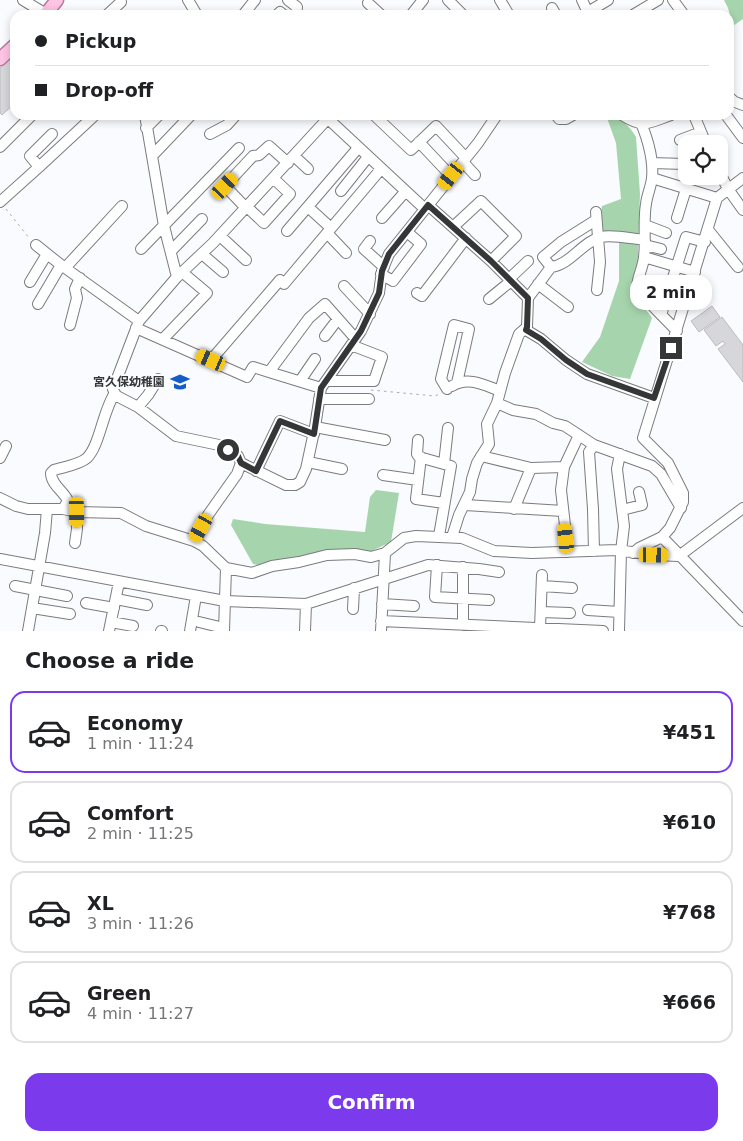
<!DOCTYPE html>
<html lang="en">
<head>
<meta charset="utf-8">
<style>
  body { margin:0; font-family:"DejaVu Sans","Noto Sans JP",sans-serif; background:#f2f2f2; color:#202124; height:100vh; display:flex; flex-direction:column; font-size:19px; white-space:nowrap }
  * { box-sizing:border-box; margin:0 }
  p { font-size:16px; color:#757577 }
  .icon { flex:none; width:28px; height:28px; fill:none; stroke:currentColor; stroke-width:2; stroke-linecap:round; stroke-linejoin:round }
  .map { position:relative; height:631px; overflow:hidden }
  .sheet { display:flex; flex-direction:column; background:#fff; flex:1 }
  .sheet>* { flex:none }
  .banner { position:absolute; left:10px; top:10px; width:724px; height:110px; border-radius:15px; box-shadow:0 2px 8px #0003; display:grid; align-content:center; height:110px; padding:0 25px; background:#fff }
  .fabs { position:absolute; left:678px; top:135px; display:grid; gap:10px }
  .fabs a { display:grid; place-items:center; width:50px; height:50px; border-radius:10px; background:#fff; box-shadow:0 2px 8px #0003; font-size:25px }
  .end { position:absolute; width:22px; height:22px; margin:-11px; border:6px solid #353637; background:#fff; box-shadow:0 0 0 2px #fff }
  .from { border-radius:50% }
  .bubble { position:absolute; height:35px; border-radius:15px; background:#fff; box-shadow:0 2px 8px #0003; font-size:16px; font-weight:700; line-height:35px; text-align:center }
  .car { position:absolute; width:15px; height:30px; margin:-15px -8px; border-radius:6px; box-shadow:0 0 4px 1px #0007; background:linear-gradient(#f5c518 24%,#345 0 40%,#f5c518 0 76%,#345 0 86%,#f5c518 0) }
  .banner b { display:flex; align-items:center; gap:18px; height:48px; font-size:19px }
  .banner b+b { border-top:1px solid #e0e0e0 }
  .banner i { width:12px; height:12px; background:#202124 }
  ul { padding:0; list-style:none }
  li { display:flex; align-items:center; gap:15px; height:82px; margin:0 10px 8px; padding:0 15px; border:2px solid #e0e0e0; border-radius:15px }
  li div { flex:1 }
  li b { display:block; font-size:19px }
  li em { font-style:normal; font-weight:700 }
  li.current { border-color:#7c3aed }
  li>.icon { width:45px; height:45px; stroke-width:1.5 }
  h2 { padding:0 25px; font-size:22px; line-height:60px }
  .button { display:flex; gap:10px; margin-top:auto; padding:10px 25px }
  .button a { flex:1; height:58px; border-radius:15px; background:#7c3aed; color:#fff; font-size:20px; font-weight:700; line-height:58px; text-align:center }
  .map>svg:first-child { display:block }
  .green { fill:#a6d5ad }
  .building { fill:#d7d6da; stroke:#bcbbbe }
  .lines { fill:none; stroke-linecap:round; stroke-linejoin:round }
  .minor-casing { stroke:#7b7c7f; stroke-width:12 }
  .major-casing { stroke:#b7789b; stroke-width:15 }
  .path { stroke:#a8aaac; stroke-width:1; stroke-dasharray:2.5 4; stroke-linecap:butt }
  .minor { stroke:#fff; stroke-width:10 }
  .major { stroke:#fec4e3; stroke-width:12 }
  .route { stroke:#353637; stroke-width:6 }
  .labels { text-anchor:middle; stroke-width:4; stroke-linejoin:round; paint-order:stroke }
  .poi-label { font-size:12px; font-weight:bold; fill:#353637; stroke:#f9fbfe; text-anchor:end }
</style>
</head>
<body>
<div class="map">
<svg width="743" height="631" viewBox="0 0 743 631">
  <rect width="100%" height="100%" fill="#f9fbfe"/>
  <path class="green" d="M724,0H743V19L733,26L728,8Z
    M606,115C619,116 630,126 636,137L640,194L638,251L639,300L652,318L630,379L612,376L582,362L600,337L619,281V235L598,229L602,206L621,199L616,143Z
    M376,490L399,493L391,542L367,553L262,566L253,564L231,525L233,519L265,524L365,532L370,497Z"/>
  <path class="building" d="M15,54V103L2,115L0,113V68Z
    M712,306L720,317L699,332L691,321Z
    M722,317L743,345V382L718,349L725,344L723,341L716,346L704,330Z"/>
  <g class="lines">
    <g class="minor-casing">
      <path id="minor" d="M23,0L46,14
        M188,0L197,15
        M288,0L297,7L296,15
        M448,0L463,15
        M500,0L509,15
        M582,0L589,15
        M673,0L684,15
        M368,3L381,15
        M552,8L556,15
        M588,12L608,0
        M107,15L121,2
        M243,15L255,0
        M277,15L280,12L284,15
        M411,15L423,0
        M633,15L658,0
        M729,97L735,102L743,105
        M145,115L164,226L177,277
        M324,115L425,209
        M374,115L411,150L436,126L466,158
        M556,115L559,119H566L573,115
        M622,115C644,129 648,123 671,115
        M637,115C646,132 654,158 652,178C651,187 647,195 646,204C643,221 646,240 644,257C643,269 636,279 637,290L677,331
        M694,115L706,144
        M726,115L743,138
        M146,128L159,115
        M210,134L227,125L236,115
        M680,140L701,132
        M419,142L451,176
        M0,147L32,115
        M152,156L191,115
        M294,156L308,169
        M463,162L475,175
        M652,163L685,164
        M39,167L95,115
        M719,171L728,189L743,210
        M652,178L717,198
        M704,178L705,176
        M341,191L368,157
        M0,202L39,167L30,156L52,134
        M428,205L491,261L528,298
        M247,207L264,223L290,194L273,178
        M308,207L331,228
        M246,208L225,186L253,156L259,155L269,146L288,163
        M596,212L600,262L597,290
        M382,218L405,192
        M677,218L686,189
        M645,225L666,233
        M453,227L481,201L516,236L491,261
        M287,231L358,148
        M709,231L738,267
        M327,233L346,253
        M220,236L246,260
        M370,241L364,249L384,267
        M36,245L61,265
        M645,245L661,249
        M141,249L239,148
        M172,250L202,219
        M202,254L223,272
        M644,257L695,272
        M551,267L543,257L561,242L596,220
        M65,268L122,206
        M381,274L393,281L421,244L407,232
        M509,279L528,261
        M30,282L47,254
        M538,284L568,307
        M344,286L370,314
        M417,293L422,296L466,238
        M489,299L511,281
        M38,304L61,265L139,321
        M661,315L686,237L705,242
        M70,325L77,298L75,289L80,278
        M136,328L247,377L253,367L269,372
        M526,330L541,339L566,360L587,374L654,398
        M325,336L338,319
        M163,339L207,293L182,272
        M211,360L280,280L284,284L381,169
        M300,381L315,359
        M327,381H374L382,357L351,345
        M452,386C468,376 484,385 500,391
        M321,388L269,372L309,318L325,304L355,338
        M447,389L441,379L454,325L469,329L457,383
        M319,399H369
        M497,403L513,410L536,414L553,423L565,426L594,445L652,466L661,474L681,508
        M138,407L148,395L158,379
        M315,427L385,440
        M418,440L417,454L419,457L451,466L439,536
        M481,456L531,468L564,467
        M421,457L416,499L444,503
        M0,458L6,446
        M308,462L342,469
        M241,463L286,485H295L300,482L306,469L315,427L321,388L361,331L379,293L382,271L389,254L478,143L497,115
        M444,464L448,428
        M256,471L280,421L314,434
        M383,475L418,480
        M0,498L16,506L28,509H63L77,512L121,513L146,526L194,541L203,546L226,568L252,573L272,566L299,562L327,555L355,554L371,557L385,553L404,538L416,536L462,538L494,551L532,553L617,550L654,555L679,556L743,508
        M465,505L563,511
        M63,509L68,501C64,491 51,485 51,473L54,470C63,467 79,465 87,458C100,445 103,410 115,393
        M514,509L531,468
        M622,510L642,505L639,492
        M452,537L459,515L470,492L472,479L477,463L489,444L487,424L497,403L505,373L519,334L527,327L528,298L551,267C570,265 582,242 601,237C612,234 633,239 645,240
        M662,537L743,621
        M194,541L208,515L237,474L241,463L238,456L219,445L176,436L138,407L115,395L113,389L139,321L177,277L213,243L331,115
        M75,543L77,529V512
        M594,551L593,509L589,452L594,445
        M568,552L561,490L564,467L579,435
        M633,553L639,548L662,537L670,528L683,502V493L668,463L643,438L717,198L743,178
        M0,559L225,601L306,604L428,565L479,569L499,572
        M437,565L435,597L489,600
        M15,586L67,596
        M542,586L572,588
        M116,599L147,605
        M86,603L114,608
        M382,604L414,606
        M32,608L70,614
        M353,609L354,588
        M588,610L619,612
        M541,612L570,613
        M381,621L603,631
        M111,622L133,626
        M199,622L224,628
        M463,625V567
        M540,628L542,575
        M28,631L45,533L47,509
        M109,631L119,582
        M161,631H162
        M190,631L196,596
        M224,631L226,568
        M305,631L306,604
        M381,631L385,553
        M619,631L621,551L624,526L617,469L620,454"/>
    </g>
    <g class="major-casing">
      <path id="major" d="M45,15L57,0
        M0,59L15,45"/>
    </g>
    <path class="path" d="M6,209L30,239
      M371,390L435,396L439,394"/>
    <use href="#minor" class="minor"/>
    <use href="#major" class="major"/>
  </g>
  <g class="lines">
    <path class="route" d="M228,450L238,456L241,463L256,471L280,421L314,434L321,388L361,331L379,293L382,271L389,254L428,205L491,261L528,298L527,327L526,330L541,339L566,360L587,374L654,398L671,348"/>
  </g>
  <defs>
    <g id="school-bare" transform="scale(1.5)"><path d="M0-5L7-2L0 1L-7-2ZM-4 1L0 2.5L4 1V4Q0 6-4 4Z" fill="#155cc7" stroke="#f9fbfe" stroke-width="2.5" paint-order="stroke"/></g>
  </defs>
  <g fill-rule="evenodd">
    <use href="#school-bare" x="180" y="382"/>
  </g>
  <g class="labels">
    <g class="poi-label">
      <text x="165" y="386">宮久保幼稚園</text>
    </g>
  </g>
</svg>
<div class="fabs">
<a><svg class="icon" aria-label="locate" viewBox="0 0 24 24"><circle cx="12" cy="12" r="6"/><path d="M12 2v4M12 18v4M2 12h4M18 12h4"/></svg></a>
</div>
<i class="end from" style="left:228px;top:450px"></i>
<i class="end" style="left:671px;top:348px"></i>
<div class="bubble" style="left:630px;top:275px;width:82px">2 min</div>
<i class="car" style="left:451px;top:176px;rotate:218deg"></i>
<i class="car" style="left:225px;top:186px;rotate:43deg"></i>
<i class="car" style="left:211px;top:360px;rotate:293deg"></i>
<i class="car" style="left:77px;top:512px;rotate:179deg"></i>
<i class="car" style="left:201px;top:528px;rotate:209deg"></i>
<i class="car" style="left:566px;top:538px;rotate:354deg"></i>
<i class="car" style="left:654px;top:555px;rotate:91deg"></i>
<div class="banner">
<b><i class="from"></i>Pickup</b>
<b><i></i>Drop-off</b>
</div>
</div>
<section class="sheet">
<h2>Choose a ride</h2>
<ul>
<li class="current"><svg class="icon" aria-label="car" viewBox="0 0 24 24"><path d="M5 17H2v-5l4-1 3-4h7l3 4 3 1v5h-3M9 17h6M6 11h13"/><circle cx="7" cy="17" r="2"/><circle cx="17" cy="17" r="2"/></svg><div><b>Economy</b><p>1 min · 11:24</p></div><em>¥451</em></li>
<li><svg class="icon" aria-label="car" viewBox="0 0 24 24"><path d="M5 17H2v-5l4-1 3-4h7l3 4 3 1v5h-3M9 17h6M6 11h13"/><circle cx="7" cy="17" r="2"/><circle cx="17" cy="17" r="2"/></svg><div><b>Comfort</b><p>2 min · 11:25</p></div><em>¥610</em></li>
<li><svg class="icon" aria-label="car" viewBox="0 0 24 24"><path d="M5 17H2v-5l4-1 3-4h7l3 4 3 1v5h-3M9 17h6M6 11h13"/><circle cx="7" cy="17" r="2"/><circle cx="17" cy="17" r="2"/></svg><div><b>XL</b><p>3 min · 11:26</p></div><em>¥768</em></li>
<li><svg class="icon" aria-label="car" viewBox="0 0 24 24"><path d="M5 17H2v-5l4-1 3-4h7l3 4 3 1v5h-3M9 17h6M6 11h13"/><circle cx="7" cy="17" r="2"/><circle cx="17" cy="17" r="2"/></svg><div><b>Green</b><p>4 min · 11:27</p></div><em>¥666</em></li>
</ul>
<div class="button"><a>Confirm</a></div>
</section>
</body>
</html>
